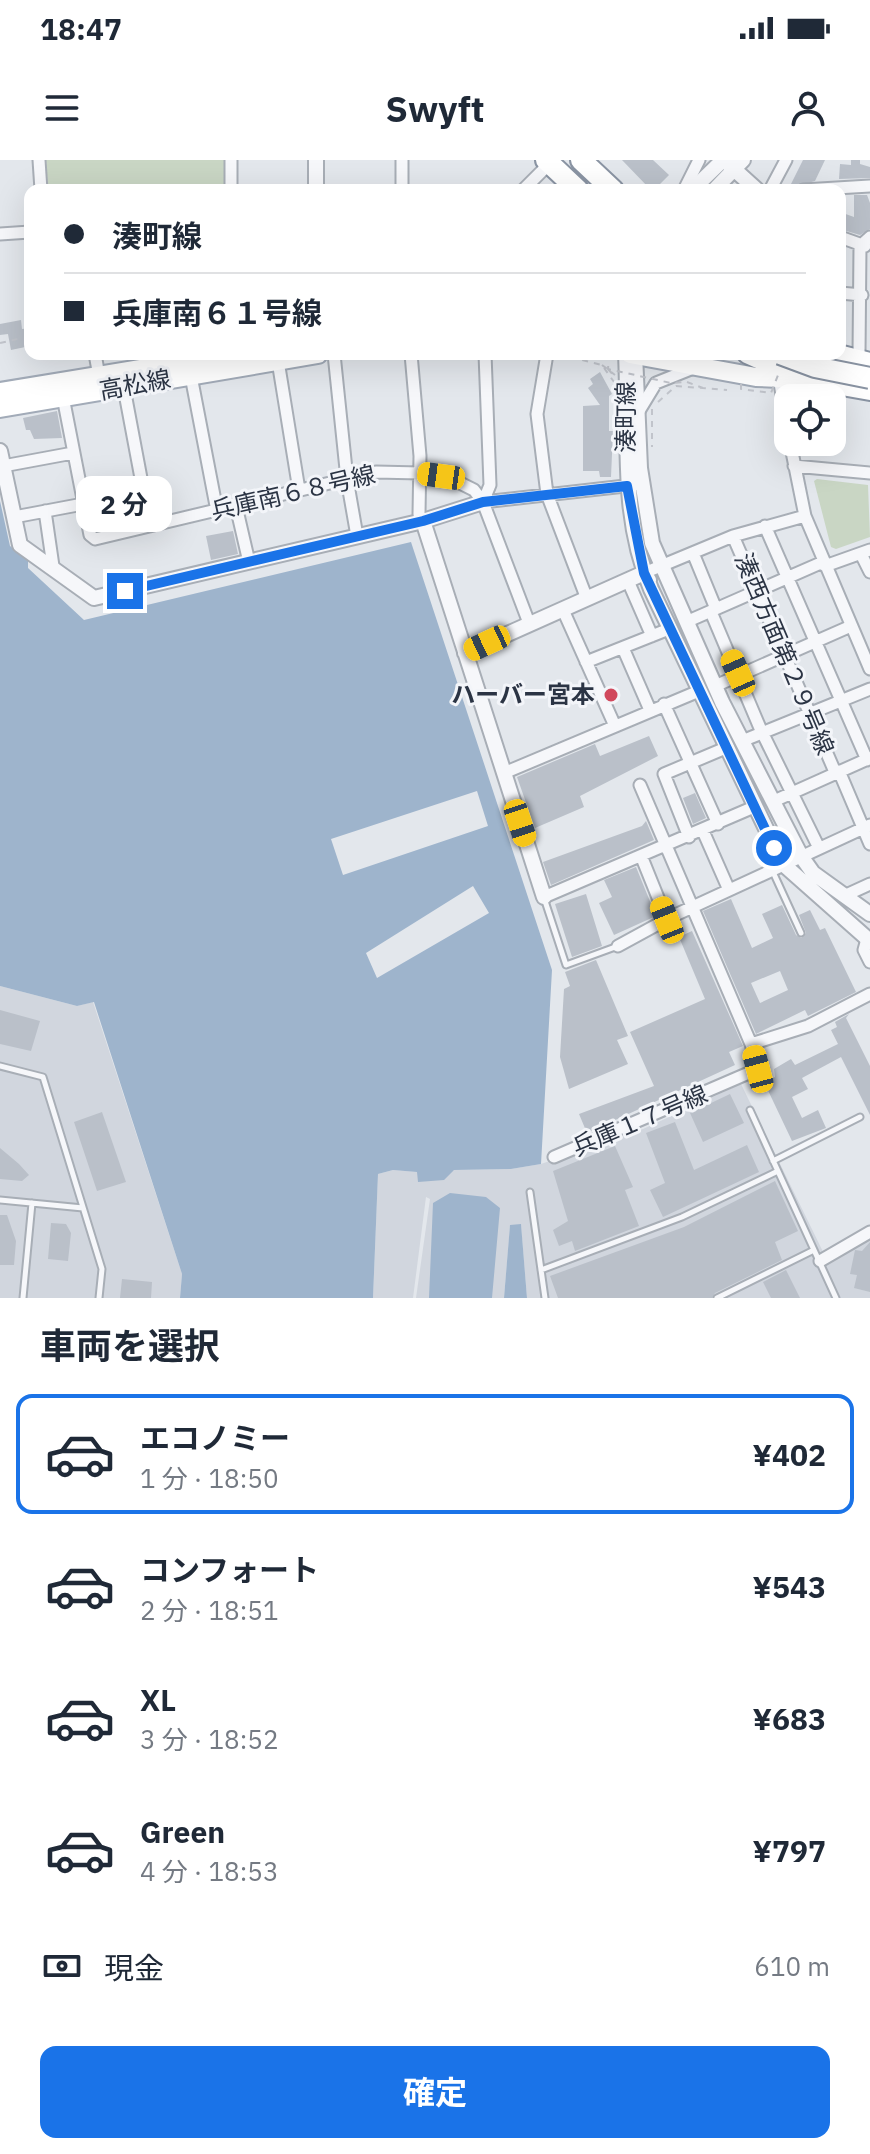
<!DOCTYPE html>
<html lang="ja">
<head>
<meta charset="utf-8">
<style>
  body { margin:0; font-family:"IBM Plex Sans","Noto Sans JP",sans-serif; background:#f2f2f3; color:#1f2937; height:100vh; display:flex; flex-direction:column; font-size:30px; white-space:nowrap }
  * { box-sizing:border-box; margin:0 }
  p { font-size:26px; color:#747a83 }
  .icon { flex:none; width:44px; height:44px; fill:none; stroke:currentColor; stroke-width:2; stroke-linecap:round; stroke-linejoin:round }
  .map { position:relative; height:1138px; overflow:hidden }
  .side { display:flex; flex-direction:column; background:#fff; flex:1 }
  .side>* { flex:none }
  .hud { position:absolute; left:24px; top:24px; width:822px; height:176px; border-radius:16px; box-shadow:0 8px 32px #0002; display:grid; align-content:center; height:176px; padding:0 40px; background:#fff }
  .controls { position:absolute; left:774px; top:224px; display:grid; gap:16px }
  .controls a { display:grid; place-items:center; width:72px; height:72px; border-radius:16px; background:#fff; box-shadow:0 8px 32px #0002; font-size:40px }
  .end { position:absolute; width:36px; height:36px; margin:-18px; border:10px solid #1a73e8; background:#fff; box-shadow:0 0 0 4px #fff }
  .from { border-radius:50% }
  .bubble { position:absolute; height:56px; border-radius:16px; background:#fff; box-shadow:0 8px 32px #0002; font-size:26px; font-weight:700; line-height:56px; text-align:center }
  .car { position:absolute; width:24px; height:48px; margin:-24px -12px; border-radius:10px; box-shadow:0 0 6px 2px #0007; background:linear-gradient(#f5c518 24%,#345 0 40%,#f5c518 0 76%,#345 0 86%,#f5c518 0) }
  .hud b { display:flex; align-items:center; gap:28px; height:76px; font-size:30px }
  .hud b+b { border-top:2px solid #e0e1e3 }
  .hud i { width:20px; height:20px; background:#1f2937 }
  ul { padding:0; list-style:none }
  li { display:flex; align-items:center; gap:24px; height:120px; margin:0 16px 12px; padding:0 24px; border:4px solid transparent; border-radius:16px }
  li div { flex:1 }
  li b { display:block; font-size:30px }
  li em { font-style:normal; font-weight:700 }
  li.selected { border-color:#1a73e8 }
  li>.icon { width:72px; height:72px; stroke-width:1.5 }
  h2 { padding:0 40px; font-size:36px; line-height:96px }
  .pay { display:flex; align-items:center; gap:20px; height:88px; padding:0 40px; font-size:30px }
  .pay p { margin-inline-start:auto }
  .primary-button { display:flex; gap:16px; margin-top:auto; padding:16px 40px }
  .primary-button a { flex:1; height:92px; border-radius:16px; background:#1a73e8; color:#fff; font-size:32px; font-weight:700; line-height:92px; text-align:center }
  .status { display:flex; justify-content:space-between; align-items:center; height:56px; padding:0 40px; background:#fff; direction:ltr }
  .status svg { height:22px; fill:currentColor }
  header { display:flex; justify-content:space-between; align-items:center; height:104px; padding:0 40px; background:#fff; font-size:36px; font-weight:700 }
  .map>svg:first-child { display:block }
  .built { fill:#d1d6de }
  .green { fill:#c9d6c4 }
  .water { fill:#9eb4cc; fill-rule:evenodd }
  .building { fill:#bac0c9; fill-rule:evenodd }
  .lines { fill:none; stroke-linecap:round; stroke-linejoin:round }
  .service-casing { stroke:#a8aeb6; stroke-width:9 }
  .minor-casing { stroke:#a8aeb6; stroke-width:15 }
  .tertiary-casing { stroke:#a8aeb6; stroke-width:18 }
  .primary-casing { stroke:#a2abb8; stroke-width:22 }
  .trunk-casing { stroke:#8a94a3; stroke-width:22 }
  .motorway-casing { stroke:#8a94a3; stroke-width:24 }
  .path { stroke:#c1c4cb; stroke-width:2; stroke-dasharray:6 6; stroke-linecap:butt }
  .service { stroke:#f6f7fa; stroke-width:5 }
  .minor { stroke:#f6f7fa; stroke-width:11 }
  .tertiary { stroke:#f6f7fa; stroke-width:14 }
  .primary { stroke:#fff; stroke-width:18 }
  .trunk { stroke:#fff; stroke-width:18 }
  .motorway { stroke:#fff; stroke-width:20 }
  .motorway-bridge-casing { stroke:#8a94a3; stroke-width:24; stroke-linecap:butt }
  .path-bridge { stroke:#c1c4cb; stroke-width:2; stroke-dasharray:6 6; stroke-linecap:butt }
  .motorway-bridge { stroke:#fff; stroke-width:20 }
  .route { stroke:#1a73e8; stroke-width:10 }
  .poi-dot { fill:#d1485c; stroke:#f3f5f9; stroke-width:3 }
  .labels { text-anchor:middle; stroke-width:6; stroke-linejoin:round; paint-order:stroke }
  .street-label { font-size:24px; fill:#2b3444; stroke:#f3f5f9 }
  .poi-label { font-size:24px; font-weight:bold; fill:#2b3444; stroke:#f3f5f9; text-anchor:end }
</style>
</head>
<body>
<div class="status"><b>18:47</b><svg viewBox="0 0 49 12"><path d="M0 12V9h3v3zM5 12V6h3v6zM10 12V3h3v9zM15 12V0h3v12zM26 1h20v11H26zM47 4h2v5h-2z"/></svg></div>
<header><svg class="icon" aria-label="menu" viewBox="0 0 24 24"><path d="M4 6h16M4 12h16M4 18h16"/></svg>Swyft<svg class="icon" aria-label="person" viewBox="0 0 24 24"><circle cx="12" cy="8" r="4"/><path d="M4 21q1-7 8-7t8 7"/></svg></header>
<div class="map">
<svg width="870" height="1138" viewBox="0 0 870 1138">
  <rect width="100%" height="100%" fill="#e3e7ec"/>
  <path class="built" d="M0,826L77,846L93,842L182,1114L180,1138H0Z
    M741,924L828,1102L870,1079V1138H527L521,1065L510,1066L504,1138H416L430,1039L426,1037L413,1138H373L378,1014L393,1010L418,1012V1021L454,1010L511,1009L541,1004L643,969Z"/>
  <path class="green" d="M46,0H226V30H48Z
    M817,319L868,325L870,377L836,389L831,387L814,321Z"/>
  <path class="water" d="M0,341L10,386L28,400V408L84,460L411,382L552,810L541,1004L511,1009L454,1010L444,1020L418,1022L417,1012L393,1010L378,1014L373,1138H180L182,1114L94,842L77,846L0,826ZM477,631L488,666L343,715L331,679ZM473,726L489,753L377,818L366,793Z
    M450,1033L486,1037L500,1048L492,1138H429L433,1043Z
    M521,1064L527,1138H504L510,1065Z"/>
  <path class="building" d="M622,0H653L669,15L657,27L649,28Z
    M803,0H825L815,21L796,26L791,24Z
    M851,0H860V4L870,7V18L839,19L840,4L851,5Z
    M854,35H867L870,43V69L860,75L840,69V52L854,57Z
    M21,160L22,169L30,168V186L11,190L8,174L0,175V164Z
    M600,212L612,234L609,236V271H613L611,317H600L599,311H583V246L600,245L588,228L593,224L590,219Z
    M57,251L62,278L34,279L30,270H26L23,258Z
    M233,371L238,394L211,400L206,376Z
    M649,576L658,596L580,636L584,647L535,668L517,617L595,584L600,596Z
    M695,633L706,658L693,664L683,638Z
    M646,661L654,680L551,725L543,702L642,666Z
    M636,707L656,756L614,775L599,743L612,737L604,720Z
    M586,734L602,786L572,797L555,744Z
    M731,739L752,788L773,778L762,754L782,745L796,775L801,778L806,773L799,755L810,750L820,770L825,768L856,832L808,856L805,850L756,874L703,751ZM780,811L788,830L760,843L751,823Z
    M692,771L743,886L729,892L735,905L587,973L579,954L654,926L630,872L705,839L679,777Z
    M596,800L628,876L617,880L628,904L569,929L560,897L564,829L570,826L565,812Z
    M0,850L40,861L31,891L0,884Z
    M849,854L846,858L870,906V955L841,897L802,918L808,929L792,937L802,958L818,950L826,968L792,981L764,922L775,917L774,909L791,899L795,905L838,884L831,870L837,867L835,862Z
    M730,934L744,963L703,982L690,953Z
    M102,952L126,1022L97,1031L74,962Z
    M675,962L694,1010L747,985L759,1012L663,1057L650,1030L665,1023L646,973Z
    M615,986L633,1027L625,1030L639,1066L575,1091L572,1081L559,1086L553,1070L568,1061L553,1011Z
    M0,988L19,1004L29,1015L22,1021L0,1019Z
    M775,1021L798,1071L775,1082L782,1100L715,1133L712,1138H558L550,1116L684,1067Z
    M0,1055H7L16,1081L14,1105H0Z
    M51,1063L66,1064L71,1073L68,1101L48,1099Z
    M870,1082V1132L854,1128L857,1115L850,1114L855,1090L862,1091Z
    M786,1110L800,1138H771L763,1122Z
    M122,1119L152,1122L151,1138H120Z"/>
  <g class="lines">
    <g class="service-casing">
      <path id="service" d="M773,712L801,773
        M544,738L566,805L618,786
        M0,906L43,917L102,1109L99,1138
        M750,950L836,1138
        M773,1001L860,957
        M530,1032L545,1138
        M0,1040L83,1048
        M541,1110L682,1057L778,1011
        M23,1138L32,1043
        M717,1138L814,1090"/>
    </g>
    <g class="minor-casing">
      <path id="minor" d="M39,0L41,30
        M231,0V30
        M402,0V30
        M523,30L544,9
        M684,30L699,0
        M770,30L786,0
        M803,30L870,26
        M0,74L30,72
        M840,77L865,86
        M840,133L862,135
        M95,194L99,216
        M334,194L347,319L357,376
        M411,194L420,296L419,354L423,361
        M547,194L537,254L547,334L587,439
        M859,194L860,86L870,77
        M278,201L299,330
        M778,212L788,269
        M191,216L217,351
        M124,228L150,366
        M63,237L90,375L95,379L376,312L420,313L454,320L474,330L483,342L529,463
        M639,251L656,223L691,209
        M790,282L805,356L870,509
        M3,306L73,293
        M794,306L870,313
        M483,342L634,325
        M483,342L490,325L485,194
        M236,346L249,402
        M45,351L53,406
        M14,357L83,344
        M765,366L867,600
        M733,376L835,612
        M693,393L716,449
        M861,394L870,412
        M825,406L870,390
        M644,413L733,376L805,356
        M628,421L652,476
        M563,450L615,566
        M711,452L760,568L819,688
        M686,462L823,402
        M623,488L650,550
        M586,502L669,469
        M715,526L851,466
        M664,544L718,664
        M742,581L870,529
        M839,611L870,684
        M504,613L699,531
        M774,641L870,598
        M703,671L729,730
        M689,677L664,614L728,587
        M642,698L667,760
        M846,735L870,724
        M544,737L754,647
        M867,779L864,790L870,802
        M618,786L673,756L870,665
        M751,884L808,866L870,834
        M554,997L758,909L751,884L640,625
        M820,1101L870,1072"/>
    </g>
    <g class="tertiary-casing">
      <path id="tertiary" d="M316,0V30
        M724,0L757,30
        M692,30L723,0
        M714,30L743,0
        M626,194C630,274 619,353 651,429L783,704L870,781
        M635,194L640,308L652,383L722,542L801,696L813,713L870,754
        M0,291L20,385L94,438L423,361L483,342
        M423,361L544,737
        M465,493L644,413L649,420"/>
    </g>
    <g class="primary-casing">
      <path id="primary" d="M630,194L756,217L802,219
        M0,232L232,194
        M0,248L318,194"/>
    </g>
    <g class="trunk-casing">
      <path id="trunk" d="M747,194L802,219L870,231"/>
    </g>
    <g class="motorway-casing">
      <path id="motorway" d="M546,0L578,30
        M581,0L613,30
        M834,194L870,203"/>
    </g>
    <path class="path" d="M0,183L18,179
      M559,194L602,205L614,222
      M602,205L615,215
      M608,209L616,218
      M687,222L703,228
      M658,242L676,226L727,230
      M652,249V287"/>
    <use href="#service" class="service"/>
    <use href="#minor" class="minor"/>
    <use href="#tertiary" class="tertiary"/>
    <use href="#primary" class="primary"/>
    <use href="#trunk" class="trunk"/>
    <use href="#motorway" class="motorway"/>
    <g class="motorway-bridge-casing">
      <path id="motorway-bridge" d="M780,194L815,207L870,218"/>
    </g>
    <path class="path-bridge" d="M609,194L608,209L671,223L685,222
      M741,224V229L771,233L780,210"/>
    <use href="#motorway-bridge" class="motorway-bridge"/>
  </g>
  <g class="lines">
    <path class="route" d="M125,431L423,361L483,342L627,326L644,413L774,688"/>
  </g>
  <circle class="poi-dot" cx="611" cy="535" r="8"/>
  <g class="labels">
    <g class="street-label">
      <text transform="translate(135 225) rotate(-10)" y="8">高松線</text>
      <text transform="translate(626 257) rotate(-90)" y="8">湊町線</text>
      <text transform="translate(293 333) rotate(-13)" y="8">兵庫南６８号線</text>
      <text transform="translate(784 494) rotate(67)" y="8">湊西方面第２９号線</text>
      <text transform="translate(640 961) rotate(-23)" y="8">兵庫１７号線</text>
    </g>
    <g class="poi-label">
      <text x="595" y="543">ハーバー宮本</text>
    </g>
  </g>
</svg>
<div class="controls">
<a><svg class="icon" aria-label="locate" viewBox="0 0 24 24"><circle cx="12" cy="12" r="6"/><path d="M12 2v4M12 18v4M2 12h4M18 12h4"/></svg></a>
</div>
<i class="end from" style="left:774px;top:688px"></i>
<i class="end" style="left:125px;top:431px"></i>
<div class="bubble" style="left:76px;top:316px;width:96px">2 分</div>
<i class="car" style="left:441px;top:316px;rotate:278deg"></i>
<i class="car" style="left:487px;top:483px;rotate:245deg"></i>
<i class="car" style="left:738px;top:513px;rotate:336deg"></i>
<i class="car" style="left:520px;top:663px;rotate:162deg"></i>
<i class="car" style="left:667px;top:760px;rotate:338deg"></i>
<i class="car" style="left:758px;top:909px;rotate:345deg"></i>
<div class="hud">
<b><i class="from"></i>湊町線</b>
<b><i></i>兵庫南６１号線</b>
</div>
</div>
<section class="side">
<h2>車両を選択</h2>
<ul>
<li class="selected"><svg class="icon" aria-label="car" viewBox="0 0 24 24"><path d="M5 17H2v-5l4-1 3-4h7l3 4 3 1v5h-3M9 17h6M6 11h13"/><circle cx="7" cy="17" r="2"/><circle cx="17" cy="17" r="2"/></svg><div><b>エコノミー</b><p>1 分 · 18:50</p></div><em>¥402</em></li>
<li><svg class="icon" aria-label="car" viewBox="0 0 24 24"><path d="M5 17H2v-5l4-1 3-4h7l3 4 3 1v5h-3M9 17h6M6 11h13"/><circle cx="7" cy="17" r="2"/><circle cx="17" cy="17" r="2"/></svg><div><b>コンフォート</b><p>2 分 · 18:51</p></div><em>¥543</em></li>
<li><svg class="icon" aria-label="car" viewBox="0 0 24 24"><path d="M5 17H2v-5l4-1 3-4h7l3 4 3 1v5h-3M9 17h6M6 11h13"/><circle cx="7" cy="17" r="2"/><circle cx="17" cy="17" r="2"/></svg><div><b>XL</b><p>3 分 · 18:52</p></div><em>¥683</em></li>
<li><svg class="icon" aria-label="car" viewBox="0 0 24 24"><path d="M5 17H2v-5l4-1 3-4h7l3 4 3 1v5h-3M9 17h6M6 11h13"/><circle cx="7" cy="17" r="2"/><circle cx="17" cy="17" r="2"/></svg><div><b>Green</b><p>4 分 · 18:53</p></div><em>¥797</em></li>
</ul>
<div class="pay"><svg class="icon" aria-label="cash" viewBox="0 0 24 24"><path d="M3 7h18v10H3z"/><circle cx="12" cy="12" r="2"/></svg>現金<p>610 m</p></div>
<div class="primary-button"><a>確定</a></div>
</section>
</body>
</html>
